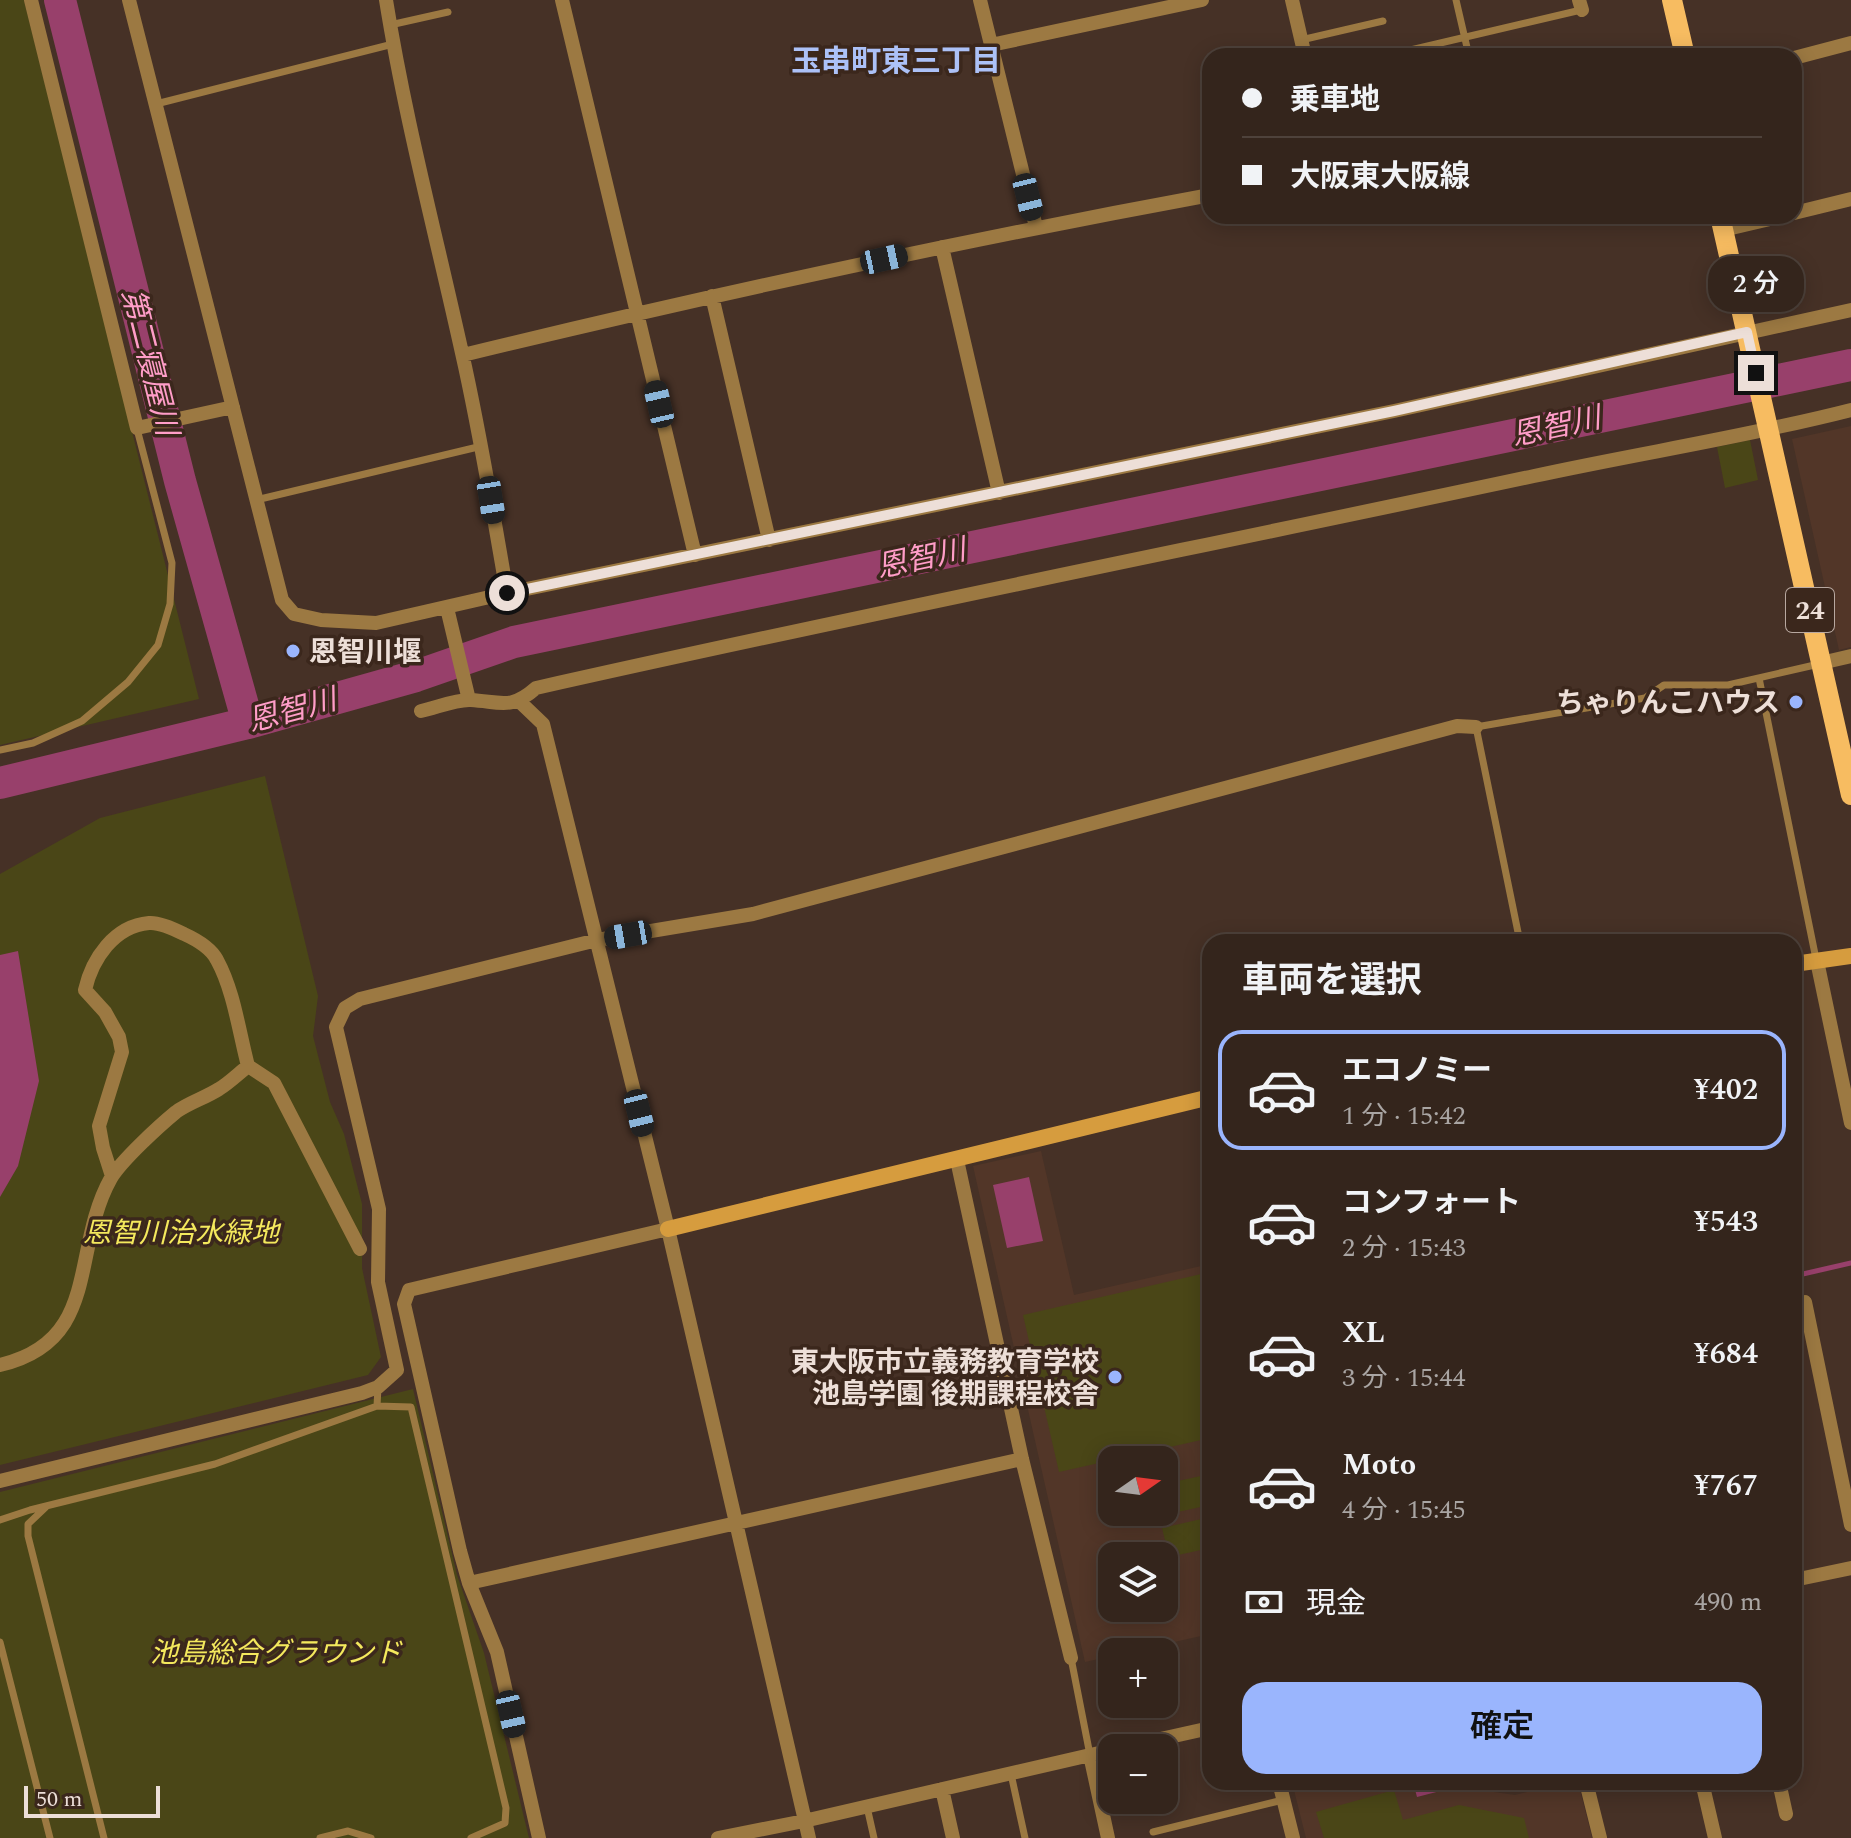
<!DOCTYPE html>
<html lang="ja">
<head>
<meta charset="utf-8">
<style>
  body { margin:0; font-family:Spectral,"Noto Sans JP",serif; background:#3f3129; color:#f1f3f6; height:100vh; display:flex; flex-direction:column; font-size:30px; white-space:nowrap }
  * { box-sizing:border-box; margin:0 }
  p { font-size:26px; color:#a9a5a3 }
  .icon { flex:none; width:44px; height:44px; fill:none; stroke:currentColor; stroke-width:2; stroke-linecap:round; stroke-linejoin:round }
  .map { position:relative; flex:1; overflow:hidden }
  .side { position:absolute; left:1202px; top:934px; width:600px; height:856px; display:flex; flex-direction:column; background:#34251c; border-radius:24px; box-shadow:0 4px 20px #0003,0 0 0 2px #4e423b }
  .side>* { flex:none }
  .top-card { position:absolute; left:1202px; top:48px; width:600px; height:176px; border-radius:24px; box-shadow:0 4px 20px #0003,0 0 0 2px #4e423b; display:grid; align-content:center; height:176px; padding:0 40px; background:#34251c }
  .needle { width:52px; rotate:76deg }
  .controls { position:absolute; left:1098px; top:1446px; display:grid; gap:16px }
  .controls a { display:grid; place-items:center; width:80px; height:80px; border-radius:16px; background:#34251c; box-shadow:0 4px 20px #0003,0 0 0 2px #4e423b; font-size:40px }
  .scale { position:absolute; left:24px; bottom:20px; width:136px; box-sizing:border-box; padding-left:8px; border:4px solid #eddfd8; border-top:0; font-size:22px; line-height:28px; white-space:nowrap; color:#eddfd8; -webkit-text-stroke:6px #3b271c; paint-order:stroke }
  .end { position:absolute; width:36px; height:36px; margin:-18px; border:10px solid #eddfd8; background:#111; box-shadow:0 0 0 4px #111 }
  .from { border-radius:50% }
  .bubble { position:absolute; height:56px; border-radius:24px; background:#34251c; box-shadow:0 4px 20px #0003,0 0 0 2px #4e423b; font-size:26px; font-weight:600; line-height:56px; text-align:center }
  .car { position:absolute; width:24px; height:48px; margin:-24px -12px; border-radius:10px; box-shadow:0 0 6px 2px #0007; background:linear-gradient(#222 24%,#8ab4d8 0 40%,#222 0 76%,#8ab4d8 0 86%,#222 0) }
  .top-card b { display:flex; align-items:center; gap:28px; height:76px; font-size:30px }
  .top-card b+b { border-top:2px solid #4e423b }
  .top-card i { width:20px; height:20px; background:#f1f3f6 }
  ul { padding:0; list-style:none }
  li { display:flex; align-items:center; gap:24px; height:120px; margin:0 16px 12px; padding:0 24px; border:4px solid transparent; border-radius:24px }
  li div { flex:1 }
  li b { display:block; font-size:30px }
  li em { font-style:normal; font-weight:600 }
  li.selected { border-color:#9ab5fd }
  li>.icon { width:72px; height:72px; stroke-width:1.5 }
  h2 { padding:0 40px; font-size:36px; line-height:96px }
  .pay { display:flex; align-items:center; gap:20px; height:88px; padding:0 40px; font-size:30px }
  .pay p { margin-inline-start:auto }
  .primary-button { display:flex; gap:16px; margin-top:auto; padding:16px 40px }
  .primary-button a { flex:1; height:92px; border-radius:24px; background:#9ab5fd; color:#111; font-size:32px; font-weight:600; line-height:92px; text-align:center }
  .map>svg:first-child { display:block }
  .built { fill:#523628; fill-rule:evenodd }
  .green { fill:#4a4617 }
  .water { fill:#98406b }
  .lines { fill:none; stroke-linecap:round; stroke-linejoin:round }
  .stream { stroke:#98406b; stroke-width:5 }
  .river { stroke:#98406b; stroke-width:32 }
  .lane { stroke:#9c7942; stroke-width:7 }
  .street { stroke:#9c7942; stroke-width:14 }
  .secondary { stroke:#d69c3e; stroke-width:16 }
  .primary { stroke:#f7bc61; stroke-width:20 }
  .route { stroke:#eddfd8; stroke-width:10 }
  .poi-dot { fill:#9ab5fd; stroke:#3b271c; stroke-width:3 }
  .labels { text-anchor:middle; stroke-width:7; stroke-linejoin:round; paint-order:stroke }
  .shield { fill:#3b271c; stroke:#b8a8a0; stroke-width:2 }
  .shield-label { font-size:26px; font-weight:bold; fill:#eddfd8 }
  .poi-label { font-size:28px; font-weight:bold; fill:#eddfd8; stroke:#3b271c; text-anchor:end }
  .park-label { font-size:28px; font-style:italic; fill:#f4e95d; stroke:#3b271c }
  .neighbourhood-label { font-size:30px; font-weight:bold; fill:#acc1f7; stroke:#3b271c }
  .water-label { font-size:30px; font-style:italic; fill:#ff9dc8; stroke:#3b271c }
</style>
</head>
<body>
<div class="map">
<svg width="1851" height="1838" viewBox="0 0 1851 1838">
  <rect width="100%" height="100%" fill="#463126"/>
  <path class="built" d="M1851,426V647L1839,650L1792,439Z
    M1041,1151L1074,1295L1210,1264V1634L1129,1652H1112V1656L1085,1662L973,1166ZM1112,1460H1164V1512H1112ZM1112,1556H1164V1608H1112Z
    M1292,1782H1557L1514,1792L1473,1789L1515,1795L1566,1782H1578L1592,1838H1306Z"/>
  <path class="green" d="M0,0H24L199,699L0,745Z
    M1750,440L1758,480L1725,488L1717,447Z
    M265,776L318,996L313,1036L330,1102L344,1134L362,1204V1268L381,1357L368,1375L0,1465V874L100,818Z
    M1210,1272V1438L1059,1472L1023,1315Z
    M413,1389L457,1575L484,1653L529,1838H0V1492Z
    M1210,1474V1505L1159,1516L1158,1512H1164V1484Z
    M1210,1517V1548L1169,1557L1162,1528Z
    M1394,1790L1403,1820L1459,1805L1524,1818L1529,1838H1324L1316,1812Z"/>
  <path class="water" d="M18,951L39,1081L18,1166L0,1197V955Z
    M1029,1177L1043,1241L1007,1248L993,1185Z
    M1413,1782H1454L1455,1783L1451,1784L1452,1788L1417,1797Z"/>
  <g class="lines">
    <path class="stream" d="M1794,1276L1851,1263"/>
    <path class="river" d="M60,0L180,481L248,723
      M0,783L248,723L416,676L514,642L1851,365"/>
    <path class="lane" d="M1456,0L1469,56
      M390,25L448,12
      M1301,40L1383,21
      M1385,56L1581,10
      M156,104L393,44
      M256,500L482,446
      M1759,678L1816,959
      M0,750L33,743L82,721L128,682L158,645L170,604L172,563L137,429
      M1520,942L1476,727L1645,698L1664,685H1728L1819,664
      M377,1406L411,1407L506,1808L505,1823L471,1838
      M47,1506L28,1524V1536L104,1838
      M0,1520L30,1510L215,1464L377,1406L378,1387
      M0,1642L50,1838
      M1071,1658L1090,1755
      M1011,1774L1025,1838
      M867,1807L874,1838
      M1153,1832L1283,1800
      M320,1838L348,1831L371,1838"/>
    <path class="street" d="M31,0L137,428L233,407
      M129,0L282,600L294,614L321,620L376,623L507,593L1394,411L1851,310
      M386,0C405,119 436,235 462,353C480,432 493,513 507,593
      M562,0L695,555
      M980,0L1036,227
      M1292,0L1305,56
      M1579,0L1582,10
      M991,45L1202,0
      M1794,58L1851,43
      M1794,213L1851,199
      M1723,230L1782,216
      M942,247L999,493
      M712,296L769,540
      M463,355C710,295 960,241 1210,195
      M447,608L469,700
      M1821,663L1851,656
      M520,702L543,724L668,1229L809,1838
      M421,711C436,708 456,699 471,700C502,702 511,710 536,688C868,613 1201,547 1534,476C1639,453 1746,437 1851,410
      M1817,961L1851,1123
      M957,1160L1022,1459L1071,1658
      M112,1176L103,1148L99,1126L122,1052L119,1037L105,1012L85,990C92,959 114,926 149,923C159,922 174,929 184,934C195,939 211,948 217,960C234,991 239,1032 248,1066L274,1083L360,1249
      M1805,1302L1851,1525
      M0,1365C102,1341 70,1251 111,1178C122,1160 159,1126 176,1112C188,1103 205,1098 219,1089C229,1083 238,1074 248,1066
      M0,1481L362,1393L378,1387L397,1370L378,1282L379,1209L336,1027L345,1008L360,999L597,940L753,914L1457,726L1476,727
      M1794,1580L1851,1568
      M469,1583L1022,1459
      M1120,1748L1210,1728
      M1090,1755L1108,1838
      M1279,1782L1293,1838
      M1586,1782L1600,1838
      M1702,1782L1715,1838
      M1779,1782L1786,1814
      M942,1789L953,1838
      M539,1838L497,1652L469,1583L460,1551L404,1304L409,1290L668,1229
      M718,1838L804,1821L1112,1750"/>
    <path class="secondary" d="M1794,964L1851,956
      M668,1229L1210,1097"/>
    <path class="primary" d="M1672,0L1685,56
      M1720,216L1851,795"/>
  </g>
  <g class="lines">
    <path class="route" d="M507,593L1394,411L1747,332L1756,373"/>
  </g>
  <g class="poi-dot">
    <circle cx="293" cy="651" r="8"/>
    <circle cx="1796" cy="702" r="8"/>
    <circle cx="1115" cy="1377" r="8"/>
  </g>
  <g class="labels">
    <rect class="shield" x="1786" y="588" width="48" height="44" rx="6"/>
    <g class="shield-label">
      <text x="1810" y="619">24</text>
    </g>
    <g class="poi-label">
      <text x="309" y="661" text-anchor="start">恩智川堰</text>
      <text x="1780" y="712">ちゃりんこハウス</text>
      <text x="1099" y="1371">東大阪市立義務教育学校<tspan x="1099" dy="32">池島学園 後期課程校舎</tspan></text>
    </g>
    <g class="park-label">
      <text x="181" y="1242">恩智川治水緑地</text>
      <text x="276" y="1662">池島総合グラウンド</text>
    </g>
    <g class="neighbourhood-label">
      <text x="896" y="71">玉串町東三丁目</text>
    </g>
    <g class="water-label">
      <text transform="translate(150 362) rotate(76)" y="10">第二寝屋川</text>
      <text transform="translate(1556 426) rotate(-12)" y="10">恩智川</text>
      <text transform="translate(921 558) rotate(-12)" y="10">恩智川</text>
      <text transform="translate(292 710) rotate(-15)" y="10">恩智川</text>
    </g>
  </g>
</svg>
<div class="controls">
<a><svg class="needle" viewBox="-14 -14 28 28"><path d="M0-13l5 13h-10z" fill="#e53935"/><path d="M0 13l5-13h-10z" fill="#a9a5a3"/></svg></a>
<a><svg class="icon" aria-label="layers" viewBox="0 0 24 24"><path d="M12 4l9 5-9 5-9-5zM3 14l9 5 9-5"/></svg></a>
<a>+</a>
<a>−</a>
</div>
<div class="scale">50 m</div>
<i class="end from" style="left:507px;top:593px"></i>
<i class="end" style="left:1756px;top:373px"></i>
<div class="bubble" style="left:1708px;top:256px;width:96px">2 分</div>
<i class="car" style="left:1028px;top:197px;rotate:166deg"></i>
<i class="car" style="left:884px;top:259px;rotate:78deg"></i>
<i class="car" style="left:659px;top:404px;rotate:347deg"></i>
<i class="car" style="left:491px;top:500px;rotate:171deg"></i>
<i class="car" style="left:628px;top:935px;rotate:260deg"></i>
<i class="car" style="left:639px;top:1113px;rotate:166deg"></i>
<i class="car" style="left:511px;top:1714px;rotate:167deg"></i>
<div class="top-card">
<b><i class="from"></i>乗車地</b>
<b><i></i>大阪東大阪線</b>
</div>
<section class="side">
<h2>車両を選択</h2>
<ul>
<li class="selected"><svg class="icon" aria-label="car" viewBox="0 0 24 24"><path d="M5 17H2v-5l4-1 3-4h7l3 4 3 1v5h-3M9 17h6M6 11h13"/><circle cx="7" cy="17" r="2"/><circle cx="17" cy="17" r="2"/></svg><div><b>エコノミー</b><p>1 分 · 15:42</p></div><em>¥402</em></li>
<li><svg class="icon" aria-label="car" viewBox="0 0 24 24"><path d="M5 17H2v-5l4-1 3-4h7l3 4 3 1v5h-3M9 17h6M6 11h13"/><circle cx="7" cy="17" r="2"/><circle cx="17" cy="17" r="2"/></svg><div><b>コンフォート</b><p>2 分 · 15:43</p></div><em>¥543</em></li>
<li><svg class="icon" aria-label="car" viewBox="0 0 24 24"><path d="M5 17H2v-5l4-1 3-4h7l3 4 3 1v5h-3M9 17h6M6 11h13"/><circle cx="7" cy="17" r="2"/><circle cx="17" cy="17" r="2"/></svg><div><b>XL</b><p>3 分 · 15:44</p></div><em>¥684</em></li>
<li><svg class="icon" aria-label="car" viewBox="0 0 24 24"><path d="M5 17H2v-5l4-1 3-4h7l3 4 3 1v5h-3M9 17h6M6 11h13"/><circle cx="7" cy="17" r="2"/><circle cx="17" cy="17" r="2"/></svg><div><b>Moto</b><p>4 分 · 15:45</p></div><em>¥767</em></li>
</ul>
<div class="pay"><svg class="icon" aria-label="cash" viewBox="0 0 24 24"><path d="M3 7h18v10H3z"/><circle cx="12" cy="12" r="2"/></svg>現金<p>490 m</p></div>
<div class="primary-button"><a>確定</a></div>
</section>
</div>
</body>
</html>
